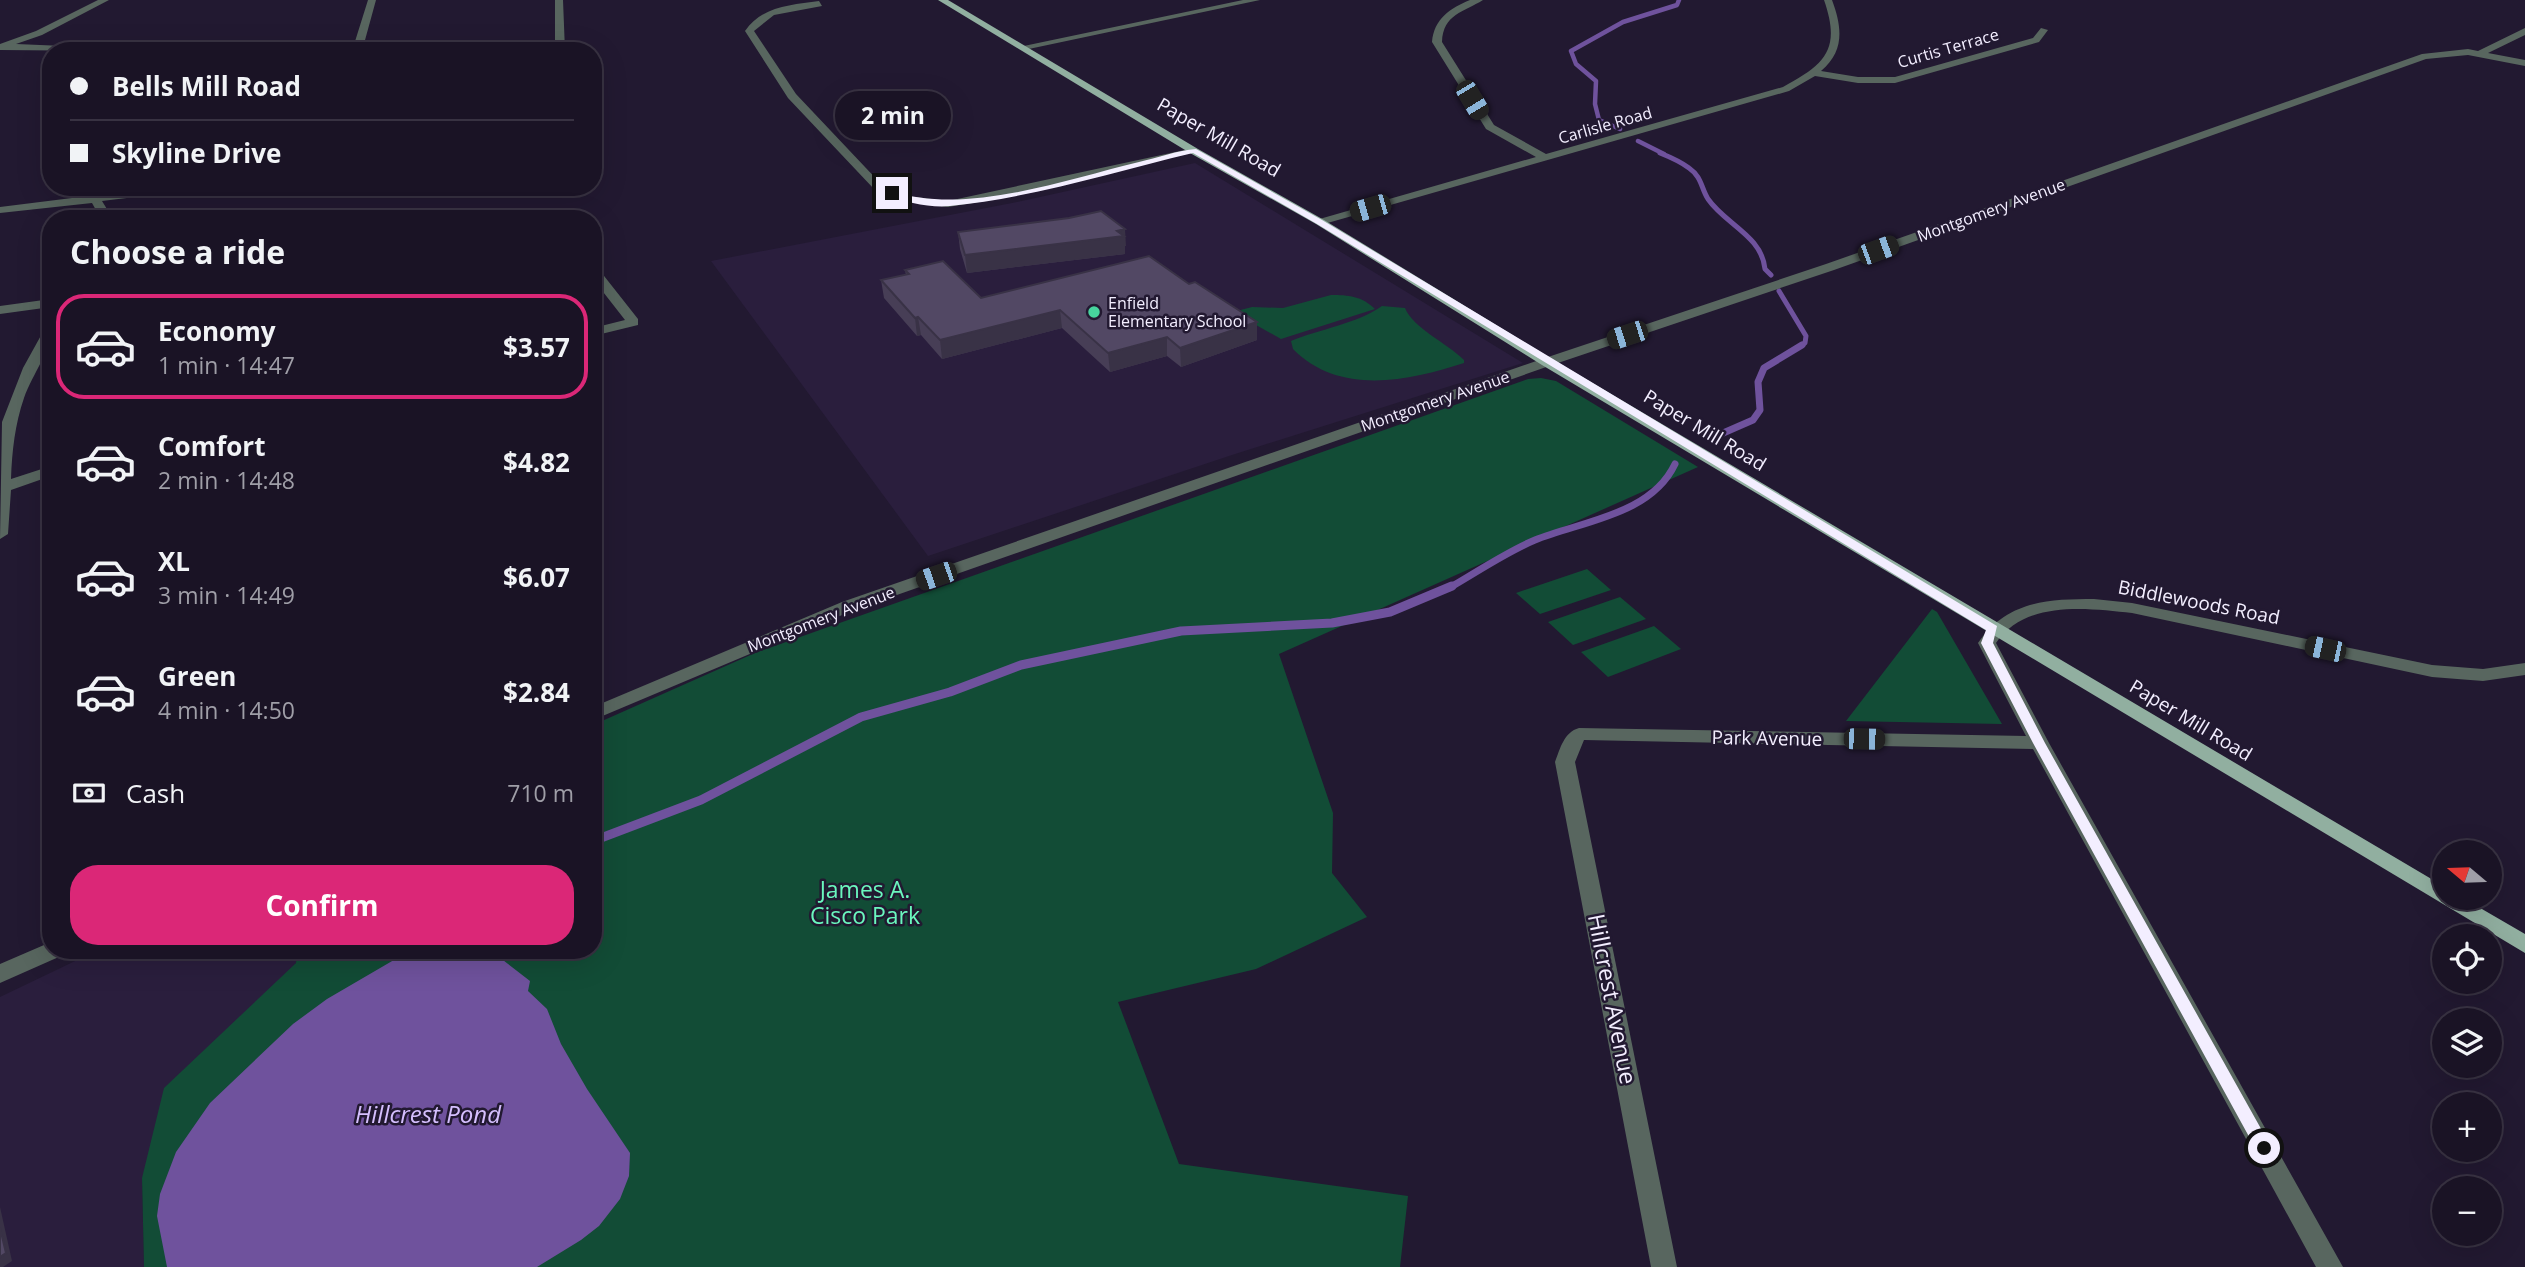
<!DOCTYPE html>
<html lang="en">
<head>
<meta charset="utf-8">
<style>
  body { margin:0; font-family:"Open Sans",sans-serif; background:#231c2d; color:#f1f3f6; height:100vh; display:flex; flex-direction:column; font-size:26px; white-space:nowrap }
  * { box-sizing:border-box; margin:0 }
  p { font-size:23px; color:#9f9ea7 }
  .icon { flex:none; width:38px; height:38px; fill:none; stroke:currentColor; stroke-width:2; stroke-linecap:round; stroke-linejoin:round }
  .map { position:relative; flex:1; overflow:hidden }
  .sheet { position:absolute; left:42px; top:210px; width:560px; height:749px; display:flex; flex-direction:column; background:#1a1325; border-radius:28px; box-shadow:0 7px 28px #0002,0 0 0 2px #383242 }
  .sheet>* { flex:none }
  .top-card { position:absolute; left:42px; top:42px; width:560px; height:154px; border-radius:28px; box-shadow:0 7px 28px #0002,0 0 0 2px #383242; display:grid; align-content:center; height:154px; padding:0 28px; background:#1a1325 }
  .needle { width:46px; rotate:289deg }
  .fabs { position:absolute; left:2432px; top:840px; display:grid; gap:14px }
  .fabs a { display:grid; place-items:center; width:70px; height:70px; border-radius:50%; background:#1a1325; box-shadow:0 7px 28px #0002,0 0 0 2px #383242; font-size:35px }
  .end { position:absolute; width:32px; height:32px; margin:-16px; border:9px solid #f3eeff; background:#111; box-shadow:0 0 0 4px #111 }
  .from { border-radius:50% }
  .bubble { position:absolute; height:49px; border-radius:24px; background:#1a1325; box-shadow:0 7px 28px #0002,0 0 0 2px #383242; font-size:23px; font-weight:700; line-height:49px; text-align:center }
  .car { position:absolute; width:21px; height:42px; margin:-21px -10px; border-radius:9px; box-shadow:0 0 5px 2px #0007; background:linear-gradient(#222 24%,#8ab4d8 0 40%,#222 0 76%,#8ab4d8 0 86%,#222 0) }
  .top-card b { display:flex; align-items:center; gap:24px; height:66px; font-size:26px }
  .top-card b+b { border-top:2px solid #383242 }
  .top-card i { width:18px; height:18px; background:#f1f3f6 }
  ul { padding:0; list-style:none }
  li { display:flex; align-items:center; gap:21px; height:105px; margin:0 14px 10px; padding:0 14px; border:4px solid transparent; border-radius:28px }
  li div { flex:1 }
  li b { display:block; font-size:26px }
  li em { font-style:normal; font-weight:700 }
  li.current { border-color:#db2777 }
  li>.icon { width:63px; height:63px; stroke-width:1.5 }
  h2 { padding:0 28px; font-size:32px; line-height:84px }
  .pay { display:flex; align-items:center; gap:18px; height:77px; padding:0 28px; font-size:26px }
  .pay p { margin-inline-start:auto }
  .primary-button { display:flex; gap:14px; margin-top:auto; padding:14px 28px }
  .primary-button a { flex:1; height:80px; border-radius:28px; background:#db2777; color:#fff; font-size:28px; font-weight:700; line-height:80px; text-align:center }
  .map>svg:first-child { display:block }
  .built { fill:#2a1e3d }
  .green { fill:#124c36 }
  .water { fill:#6f529d }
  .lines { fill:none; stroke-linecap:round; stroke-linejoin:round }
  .stream-far3 { stroke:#6f529d; stroke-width:4.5 }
  .stream-far2 { stroke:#6f529d; stroke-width:5 }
  .stream-far1 { stroke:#6f529d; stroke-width:7 }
  .stream { stroke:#6f529d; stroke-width:9 }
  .minor { fill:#58665f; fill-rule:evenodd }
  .major { fill:#91afa0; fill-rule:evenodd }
  .wall { fill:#473e56 }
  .shaded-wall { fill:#393246 }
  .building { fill:#524864; stroke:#393246; stroke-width:2 }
  .route { fill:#f3eeff }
  .poi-dot { fill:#47d49e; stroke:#221931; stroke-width:2.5 }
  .labels { text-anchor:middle; stroke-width:5; stroke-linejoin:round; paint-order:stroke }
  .far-street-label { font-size:16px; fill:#f3eeff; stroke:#221931 }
  .far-poi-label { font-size:16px; fill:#f3eeff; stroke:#221931; text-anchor:start }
  .street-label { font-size:19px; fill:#f3eeff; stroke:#221931 }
  .near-park-label { font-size:23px; fill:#6af7be; stroke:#221931 }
  .near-street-label { font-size:23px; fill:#f3eeff; stroke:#221931 }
  .near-water-label { font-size:24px; font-style:italic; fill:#d5bffe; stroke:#221931 }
</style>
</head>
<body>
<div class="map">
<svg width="2525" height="1267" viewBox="0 0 2525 1267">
  <rect width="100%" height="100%" fill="#221931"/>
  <path class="built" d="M1195,163L1523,363L1232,455L928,556L711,261L1012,203Z
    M98,950H297L296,963L142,1178L144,1267H0V997Z"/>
  <path class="green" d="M1331,295C1348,295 1362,296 1375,309L1281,339L1233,312L1252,307L1283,308Z
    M1382,306L1405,308C1413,328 1447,343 1464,360V363C1409,381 1339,396 1293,349L1291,341C1320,329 1356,324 1382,306Z
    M1541,378L1556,381L1698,467L1279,654L1333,813L1332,873L1367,917L1256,969L1118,1002L1179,1164L1408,1196L1400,1267H144L142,1178L164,1088L296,963L297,950H593V725L755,653L1528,379Z
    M1587,569L1611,590L1540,614L1516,593Z
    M1620,597L1646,619L1573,645L1548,622Z
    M1932,609L1937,612L2002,724L1846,721Z
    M1654,626L1681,649L1608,677L1581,652Z"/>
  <path class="water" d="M411,950H490L530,981L528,991L547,1009L561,1044L587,1089L630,1153L629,1176L620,1199L599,1226L581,1240L537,1267H167L157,1216L160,1194L176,1152L210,1103L293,1024L327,999Z"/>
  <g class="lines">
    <path class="stream-far3" d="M1620,129L1599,120L1595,104L1596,81L1576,64L1571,51L1623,22L1677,5L1679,0
      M1638,141L1664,154"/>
    <path class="stream-far2" d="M1660,153C1670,157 1681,162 1689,168C1702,177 1701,188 1708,199C1725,224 1762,236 1765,269L1771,275
      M1779,291L1806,336L1805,343L1799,347"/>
    <path class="stream-far1" d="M1714,437L1753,420L1760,410L1758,382L1764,368L1802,345
      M1449,588C1477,572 1506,552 1535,540C1582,521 1651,515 1675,464"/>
    <path class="stream" d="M593,841L701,800L861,717L950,692L1021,665L1181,631L1332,623L1390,612L1452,586"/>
    <path class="minor" d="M98,0H109L42,35L16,44L112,48L116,51L0,50V44L36,31Z
      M368,0H376L362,51H352Z
      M555,0H563L565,51H555Z
      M1243,0H1260L1024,50L1019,47Z
      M1470,0H1483C1464,12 1443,14 1442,42L1494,125L1546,154L1783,87C1826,64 1841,49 1824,0H1832C1842,27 1845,51 1821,71L1858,77H1895L2033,38L2041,28L2048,30L2039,42L1895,83H1858L1815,76L1789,91L1324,224H1316V220L1536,157L1486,129L1432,42C1434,19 1450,8 1470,0Z
      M819,1L822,6L774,15L754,31L796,94L882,185L907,196L948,201L1194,148L1199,151L985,201L948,207L901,201L874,189L788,98L745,31C762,6 791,5 819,1Z
      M2525,28V35L2488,53L2525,60V66L2468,55L2426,59L1834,270L1552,365L854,610L593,720V707L842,602L1542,359L1826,264L2422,54L2468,49L2478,51Z
      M163,187H198L193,190L102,201L113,219H101L92,203L0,213V207L88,196L85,192L91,189L98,195Z
      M593,266L597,267L638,319V325L593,336V328L625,320L593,279Z
      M51,299V307L0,314V306Z
      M51,326C51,352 33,373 24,398C15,424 12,451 11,479L51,466V476L11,490L8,534L0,539L2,422L23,368L44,330Z
      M2094,599L2132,603L2432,665L2483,669L2525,663V675L2483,681L2432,677L2132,613C2087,608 2025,600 1996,643L2049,743L2343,1267H2316L2033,749L1584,740L1575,762L1677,1267H1651L1555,762C1560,749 1564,732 1579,728L2026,736L1978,643C2007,601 2047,599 2094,599Z
      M51,942V950H64L61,956L0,983V964Z"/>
    <path class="major" d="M938,0H948L1198,149L1324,220L1552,359L2445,887V898H2463L2525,934V953L1542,365L1316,224L1190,153Z"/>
  </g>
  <path class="wall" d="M958,232L1126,246H1125V254L967,273L960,249Z
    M905,270L981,298L1257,340L1181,367L1167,356L1110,372L1062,328L942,359L921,335L917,336L884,298L881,280L906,275Z"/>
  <path class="shaded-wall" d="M1125,229L1126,246H1125V254L967,273L965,255Z
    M1060,310L1062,328L942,359L940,340Z
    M918,317L921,335L917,336L915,318Z
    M1257,322V340L1181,367L1180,348Z
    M1167,337V356L1110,372L1108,353Z
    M0,1207L12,1261L3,1267H0Z"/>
  <path class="building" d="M1101,211L1125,229L1117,231L1124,236L965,255L958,232L1069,218Z
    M1149,256L1189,284L1195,282L1257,322L1180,348L1167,337L1108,353L1060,310L940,340L918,317L915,318L881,280L909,274L905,270L943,261L981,298Z
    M0,1228L6,1253L0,1257Z"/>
  <path class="route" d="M1196,149L1322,220L1997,626L1993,643L2045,743L2269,1143V1153H2258L2033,743L1981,643L1986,630L1317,224L1193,153C1113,172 1032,198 950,206C932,208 903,203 888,193L892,191C965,216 1064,180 1139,162C1157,158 1178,150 1196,149Z"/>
  <circle class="poi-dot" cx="1094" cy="312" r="7"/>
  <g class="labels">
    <g class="far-street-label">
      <text transform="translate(1948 48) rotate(-16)" y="6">Curtis Terrace</text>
      <text transform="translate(1605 125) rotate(-16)" y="6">Carlisle Road</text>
      <text transform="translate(1991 210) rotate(-20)" y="6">Montgomery Avenue</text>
      <text transform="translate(1435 401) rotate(-19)" y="6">Montgomery Avenue</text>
      <text transform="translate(821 619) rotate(-21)" y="6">Montgomery Avenue</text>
    </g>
    <g class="far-poi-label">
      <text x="1108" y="309">Enfield<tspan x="1108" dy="18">Elementary School</tspan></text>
    </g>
    <g class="street-label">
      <text transform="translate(1219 137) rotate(30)" y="7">Paper Mill Road</text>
      <text transform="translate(1705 430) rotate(31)" y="7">Paper Mill Road</text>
      <text transform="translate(2199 602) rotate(11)" y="7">Biddlewoods Road</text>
      <text transform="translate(2191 720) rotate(31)" y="7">Paper Mill Road</text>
      <text transform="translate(1767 738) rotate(1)" y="7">Park Avenue</text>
    </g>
    <g class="near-park-label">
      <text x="865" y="898">James A.<tspan x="865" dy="26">Cisco Park</tspan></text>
    </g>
    <g class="near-street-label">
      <text transform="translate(1612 999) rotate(79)" y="8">Hillcrest Avenue</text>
    </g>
    <g class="near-water-label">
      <text x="428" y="1123">Hillcrest Pond</text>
    </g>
  </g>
</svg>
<div class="fabs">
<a><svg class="needle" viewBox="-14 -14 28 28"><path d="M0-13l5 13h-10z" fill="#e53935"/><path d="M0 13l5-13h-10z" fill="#9f9ea7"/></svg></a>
<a><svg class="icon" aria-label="locate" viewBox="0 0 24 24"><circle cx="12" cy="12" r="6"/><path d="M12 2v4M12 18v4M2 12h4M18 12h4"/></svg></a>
<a><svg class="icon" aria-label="layers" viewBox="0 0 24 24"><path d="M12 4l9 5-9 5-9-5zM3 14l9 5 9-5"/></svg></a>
<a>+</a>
<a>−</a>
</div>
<i class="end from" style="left:2264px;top:1148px"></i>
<i class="end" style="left:892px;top:193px"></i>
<div class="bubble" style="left:835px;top:91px;width:116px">2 min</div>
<i class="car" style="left:1472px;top:100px;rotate:149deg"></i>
<i class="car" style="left:1370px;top:208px;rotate:254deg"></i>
<i class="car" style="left:1878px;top:250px;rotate:70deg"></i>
<i class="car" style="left:1627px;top:335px;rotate:252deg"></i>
<i class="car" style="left:936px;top:576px;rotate:251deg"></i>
<i class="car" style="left:2325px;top:649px;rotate:282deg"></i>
<i class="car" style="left:1864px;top:739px;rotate:91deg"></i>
<div class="top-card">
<b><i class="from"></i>Bells Mill Road</b>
<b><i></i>Skyline Drive</b>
</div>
<section class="sheet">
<h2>Choose a ride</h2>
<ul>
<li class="current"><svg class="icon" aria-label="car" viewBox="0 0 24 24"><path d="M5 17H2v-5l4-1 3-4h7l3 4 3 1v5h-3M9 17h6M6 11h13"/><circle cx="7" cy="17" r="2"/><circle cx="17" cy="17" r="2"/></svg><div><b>Economy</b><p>1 min · 14:47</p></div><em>$3.57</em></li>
<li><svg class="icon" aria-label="car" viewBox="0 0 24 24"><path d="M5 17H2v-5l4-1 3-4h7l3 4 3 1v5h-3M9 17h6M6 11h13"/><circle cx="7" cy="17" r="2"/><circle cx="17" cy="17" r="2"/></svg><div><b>Comfort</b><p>2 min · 14:48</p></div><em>$4.82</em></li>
<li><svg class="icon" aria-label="car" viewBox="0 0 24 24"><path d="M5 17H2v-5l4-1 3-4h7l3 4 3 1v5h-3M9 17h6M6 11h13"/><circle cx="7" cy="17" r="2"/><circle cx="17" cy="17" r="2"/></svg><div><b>XL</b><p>3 min · 14:49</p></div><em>$6.07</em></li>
<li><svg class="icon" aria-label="car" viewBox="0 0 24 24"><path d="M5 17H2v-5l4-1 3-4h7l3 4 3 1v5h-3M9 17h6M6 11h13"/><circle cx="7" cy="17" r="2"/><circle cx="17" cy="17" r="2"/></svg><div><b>Green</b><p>4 min · 14:50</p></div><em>$2.84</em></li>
</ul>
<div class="pay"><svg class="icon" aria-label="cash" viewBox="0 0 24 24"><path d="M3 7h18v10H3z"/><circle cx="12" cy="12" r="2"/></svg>Cash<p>710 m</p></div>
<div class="primary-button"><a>Confirm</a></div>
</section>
</div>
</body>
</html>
